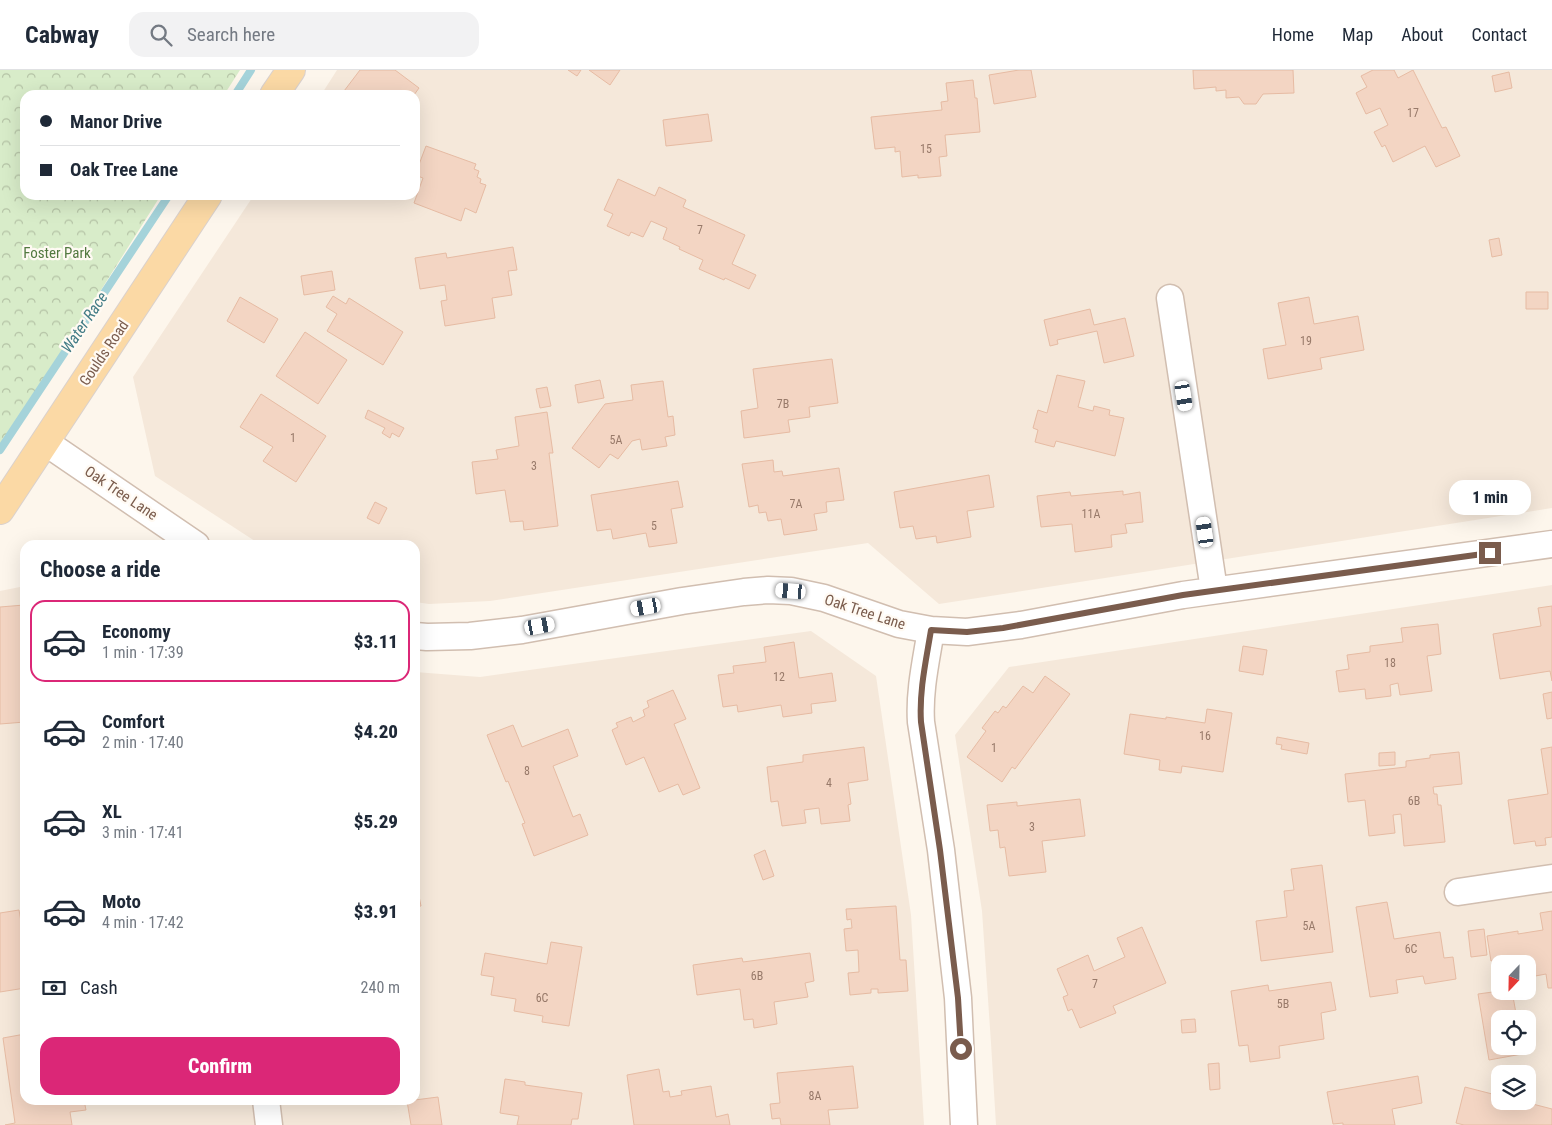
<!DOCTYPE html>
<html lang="en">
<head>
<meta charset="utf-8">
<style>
  body { margin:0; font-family:"Roboto Condensed",sans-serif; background:#f2f2f3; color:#1f2937; height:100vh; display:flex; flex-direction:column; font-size:19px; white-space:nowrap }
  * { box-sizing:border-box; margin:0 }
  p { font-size:16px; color:#747a83 }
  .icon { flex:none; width:28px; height:28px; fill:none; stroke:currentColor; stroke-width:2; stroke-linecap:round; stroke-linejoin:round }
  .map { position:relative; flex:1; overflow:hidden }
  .details { position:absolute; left:20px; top:470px; width:400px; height:565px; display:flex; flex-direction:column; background:#fff; border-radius:15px; box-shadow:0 5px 20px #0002 }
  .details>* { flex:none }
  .guide { position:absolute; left:20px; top:20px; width:400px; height:110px; border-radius:15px; box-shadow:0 5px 20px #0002; display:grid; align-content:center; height:110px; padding:0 20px; background:#fff }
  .needle { width:32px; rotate:202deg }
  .fabs { position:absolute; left:1491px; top:885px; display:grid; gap:10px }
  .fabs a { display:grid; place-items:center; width:45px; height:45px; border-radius:10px; background:#fff; box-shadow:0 5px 20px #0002; font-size:25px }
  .end { position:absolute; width:22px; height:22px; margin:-11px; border:6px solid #7a5c4d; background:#fff; box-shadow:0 0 0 2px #fff }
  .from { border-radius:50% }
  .bubble { position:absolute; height:35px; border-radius:15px; background:#fff; box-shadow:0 5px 20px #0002; font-size:16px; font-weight:800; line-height:35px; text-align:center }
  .car { position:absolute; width:15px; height:30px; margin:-15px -8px; border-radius:6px; box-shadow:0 0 4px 1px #0007; background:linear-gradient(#fff 24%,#345 0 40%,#fff 0 76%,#345 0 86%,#fff 0) }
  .guide b { display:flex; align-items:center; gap:18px; height:48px; font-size:19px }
  .guide b+b { border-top:1px solid #e0e1e3 }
  .guide i { width:12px; height:12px; background:#1f2937 }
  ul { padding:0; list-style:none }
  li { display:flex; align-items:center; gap:15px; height:82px; margin:0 10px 8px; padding:0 10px; border:2px solid transparent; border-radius:15px }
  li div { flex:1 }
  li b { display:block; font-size:19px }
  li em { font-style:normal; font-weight:800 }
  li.current { border-color:#db2777 }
  li>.icon { width:45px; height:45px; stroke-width:1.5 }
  h2 { padding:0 20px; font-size:22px; line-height:60px }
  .pay { display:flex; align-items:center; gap:12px; height:55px; padding:0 20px; font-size:19px }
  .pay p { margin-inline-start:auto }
  .action { display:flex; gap:10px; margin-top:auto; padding:10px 20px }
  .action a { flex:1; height:58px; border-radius:15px; background:#db2777; color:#fff; font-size:20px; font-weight:800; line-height:58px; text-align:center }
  header { display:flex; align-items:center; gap:30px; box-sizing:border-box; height:70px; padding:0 25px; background:#fff; border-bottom:1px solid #e0e1e3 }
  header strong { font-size:24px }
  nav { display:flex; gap:28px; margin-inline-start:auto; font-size:18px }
  .search { width:350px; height:45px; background:#f2f2f3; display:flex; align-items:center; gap:12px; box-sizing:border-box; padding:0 18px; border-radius:15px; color:#747a83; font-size:19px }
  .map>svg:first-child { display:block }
  .residential { fill:#f5e8da; fill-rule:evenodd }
  .forest { fill:url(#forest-crowns) }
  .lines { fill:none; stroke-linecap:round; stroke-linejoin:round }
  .stream { stroke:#a5d3da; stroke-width:8 }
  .building { fill:#f3d5c3; stroke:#e6bba3 }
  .minor-casing { stroke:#d1beb0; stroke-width:29 }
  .major-casing { stroke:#dad1cd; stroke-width:30 }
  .minor { stroke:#fff; stroke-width:26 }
  .major { stroke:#fbd9a5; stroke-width:28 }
  .route { stroke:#7a5c4d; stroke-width:6 }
  .labels { text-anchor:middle; stroke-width:4.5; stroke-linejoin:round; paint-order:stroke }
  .number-label { font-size:12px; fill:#987a6a }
  .park-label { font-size:15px; fill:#537a41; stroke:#fffaf3 }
  .street-label { font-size:15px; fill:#7a5c4d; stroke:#fffaf3 }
  .water-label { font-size:16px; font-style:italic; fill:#437c86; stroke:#fffaf3 }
</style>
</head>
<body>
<header>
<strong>Cabway</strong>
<div class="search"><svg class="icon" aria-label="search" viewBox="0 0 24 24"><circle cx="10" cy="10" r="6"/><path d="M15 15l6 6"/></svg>Search here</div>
<nav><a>Home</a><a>Map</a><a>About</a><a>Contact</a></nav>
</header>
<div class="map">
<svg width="1552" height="1055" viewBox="0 0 1552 1055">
  <defs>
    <pattern id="forest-crowns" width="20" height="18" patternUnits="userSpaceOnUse" patternTransform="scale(1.25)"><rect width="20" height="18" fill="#d8ecc9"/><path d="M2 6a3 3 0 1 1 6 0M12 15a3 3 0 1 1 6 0" fill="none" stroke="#b4c2a5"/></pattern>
  </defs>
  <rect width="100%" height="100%" fill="#fdf6ec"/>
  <path class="residential" d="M337,0H1552V438L939,534L868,473L490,531L429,534L415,532V475H261L155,406L133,307L254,125H415V25H321Z
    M1552,515V1055H996L991,973L982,841L955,665L1009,597ZM1500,894H1528V921H1500ZM1500,949H1528V976H1500ZM1500,1004H1528V1031H1500Z
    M25,516V1030H415V602L480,607L811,561L876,606L911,845L924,1055H0V521Z"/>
  <path class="forest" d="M0,0H240L224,25H25V125H161L0,380Z"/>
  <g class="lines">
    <path class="stream" d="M235,25L251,0
      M0,380L169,125"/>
  </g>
  <path class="building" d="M360,0H395L419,18L414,25H341Z
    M568,0H581L577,6Z
    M589,0H620L610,15Z
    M1019,0H1031L1036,27L994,34L989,5Z
    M1193,0H1293L1294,23L1263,24L1256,34H1244L1239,27L1226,28V20L1216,21V17L1194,19Z
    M1373,0H1394L1398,8L1413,0L1442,58L1446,57L1460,86L1436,97L1425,76L1393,92L1385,75L1382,77L1374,62L1388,55L1380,38L1366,44L1356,23L1367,17L1361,6Z
    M1509,2L1512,18L1495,22L1492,6Z
    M973,10L975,28H977L980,62L945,65L947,86L939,87L941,106L918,108V105L902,107L900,81L895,82V77L875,79L871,47L942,40L941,32L948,31L946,13Z
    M708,44L712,71L666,76L663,50Z
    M426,76L476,94L474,99L479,101L477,107L481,109L480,113L486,115L476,143L465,138L461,151L414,133L423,108L415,105Z
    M618,109L655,126L659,117L686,130L683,137L745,165L732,194L756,205L749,219L725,208L724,210L699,199L703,190L679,179L680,177L663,169L667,158L651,151L643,167L631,162L629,166L607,156L613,144L604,140Z
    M1499,168L1502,185L1492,187L1489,170Z
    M513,177L517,200L508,201L512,225L492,228L495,248L445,256L441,231L447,230L445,215L420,219L415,188L446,183L447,188Z
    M332,201L335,220L304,225L301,206Z
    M1526,222H1548V239H1526Z
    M333,226L346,234L349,228L403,262L383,295L327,261L337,244L326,237Z
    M240,227L278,249L264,273L227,251Z
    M1309,227L1314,254L1358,246L1364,280L1320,288L1322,299L1268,309L1263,279L1286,275L1278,233Z
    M1090,239L1094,255L1125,248L1134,286L1104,293L1097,261L1057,270L1058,274L1050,276L1044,250Z
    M305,262L347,290L318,334L276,306Z
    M832,289L838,333L809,337L810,347L788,350L790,362L744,368L741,341L758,338L753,299Z
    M1057,305L1085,311L1078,337L1093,341L1094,336L1110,340L1109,345L1124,348L1115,386L1056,371L1054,377L1035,372L1038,360L1033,358L1038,340L1047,343Z
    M600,310L604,328L578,333L575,315Z
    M663,311L668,347L673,346L675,365L665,367L667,376L642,380L640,369L632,371L618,389L610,384L599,398L572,378L605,334L633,330L631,315Z
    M547,317L551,336L540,338L536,319Z
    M261,324L326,366L296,412L263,391L273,377L240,357Z
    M368,340L404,358L399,367L392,363L390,368L382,363L385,358L365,348Z
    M547,342L553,383H549L558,456L524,460L523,451L510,452L505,420L476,424L472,392L498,389L496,380L519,376L515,347Z
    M773,390L774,402L782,401L783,406L839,398L844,430L826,432L827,442L814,444L817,460L784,465L781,449L768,451L766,442L759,443L758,435L749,437L742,394Z
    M989,405L994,437L967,441L971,467L937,473L936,466L916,469L913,456L900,458L894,422Z
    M678,411L683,437L671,439L677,473L649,477L646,463L613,469L611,459L597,461L591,425Z
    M1123,421V425L1140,422L1143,452L1125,454L1127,463L1111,465L1112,477L1075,482L1072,454L1041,457L1037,426L1070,422L1071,426Z
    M375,432L387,438L379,454L367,448Z
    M24,535L25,652L0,654V537Z
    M1552,536V611L1550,601L1500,609L1493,564L1541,556L1538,538Z
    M1438,554L1441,584L1427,586L1432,621L1400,625L1398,613L1390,615L1391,626L1366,629L1365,619L1339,622L1336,601L1349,599L1347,585L1370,582V576L1403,572L1401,558Z
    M794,572L799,608L832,603L836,631L811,634L812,643L783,647L781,635L738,642L737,635L723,637L718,605L734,603L733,596L766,592L764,577Z
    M1243,576L1267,580L1263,605L1239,601Z
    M1045,606L1070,624L1015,699L1012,697L1002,712L967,687L986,661L982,658L995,641L998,643L1003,636L1006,638L1023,616L1033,623Z
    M673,620L686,649L674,654L700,718L683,725L678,714L659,722L644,687L626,695L612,660L618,657L616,653L631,647L633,652L645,646L643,640L649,637L647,631Z
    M1552,622V648L1547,649L1543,624Z
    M1207,639L1232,643L1223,702L1182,696L1181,703L1159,700L1160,690L1124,684L1130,644L1166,649V647L1205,653Z
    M513,655L522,677L568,659L578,686L553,696L573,747L580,744L588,765L534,786L522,754L525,753L508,711L506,712L487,665Z
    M1277,667L1309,673L1307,684L1281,679L1282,675L1276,674Z
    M864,677L868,710L848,713L851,734L848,735L850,751L821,754L819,738L804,740L806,753L782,756L778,731L771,732L767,697L803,692V685Z
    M1552,677V767L1545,768L1546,775L1536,776L1535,771L1514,774L1508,730L1548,724L1541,679Z
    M1395,682V695L1379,696V683Z
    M1459,682L1462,714L1433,717L1434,724H1437L1438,735H1441L1445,772L1404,776L1401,744L1393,745L1395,763L1369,766L1365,730L1348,732L1345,704L1406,697V691L1430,688V685Z
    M1080,729L1085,766L1042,771L1046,802L1009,806L1005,777L1000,778L998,760L990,761L987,735L1017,732V736Z
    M765,780L774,806L763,810L754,785Z
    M1322,795L1333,882L1261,891L1256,851L1287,847L1284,821L1294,820L1291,799Z
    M415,806L421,836L415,837Z
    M1387,832L1394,869L1440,862L1444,888L1453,887L1456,909L1425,914L1423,906L1396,910L1398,923L1370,927L1356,837Z
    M896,836L900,890H906L908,921L878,923V919H871V923L850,925L848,903L859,902L858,880L846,881L844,859L852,858L851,849L847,850L846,839Z
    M19,840L23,863L25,862V918L0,922V843Z
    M1552,841V918H1548L1546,904L1530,907L1528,894H1500V900L1498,890L1491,891L1487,866L1518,861V864L1543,860L1540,843Z
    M1142,857L1166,913L1113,936L1116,943L1080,958L1072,939L1068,941L1063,927L1068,925L1057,899L1088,885L1094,901L1125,887L1117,868Z
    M1484,859L1487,885L1471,887L1468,861Z
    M551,872L582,877L569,956L542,952L543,946L514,941L516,929L491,925L494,907L481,905L485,883L547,894Z
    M810,883L814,911L805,913L808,927L774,932L777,954L754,958L753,949L744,950L740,919L697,925L693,895L742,888L743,892Z
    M1331,912L1336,940L1321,943L1324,969L1279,976L1280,988L1250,992L1248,975L1239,976L1231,921L1268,915L1269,921Z
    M1500,921H1512L1517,949H1500V976H1521L1522,984L1489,990L1478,924Z
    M1195,949L1196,962L1182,963L1181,950Z
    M25,964V1030H84L86,1040L70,1042L72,1055H5L15,1053L3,968Z
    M1219,993L1220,1019L1210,1020L1208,994Z
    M853,996L858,1038L828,1040L830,1055H781L780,1048L772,1049L770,1034L780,1033L777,1003Z
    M659,999L663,1022L669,1021L670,1027L682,1025L681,1021L711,1016L716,1047L728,1044L730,1055H634L627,1005Z
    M1418,1006L1422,1033L1392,1039L1395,1055H1343V1053L1333,1054L1327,1022Z
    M505,1009L525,1012V1015L582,1023L578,1049H572L571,1055H517L519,1046L500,1043Z
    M1465,1017L1500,1026V1031H1521L1552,1039V1055H1464L1456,1053Z
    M438,1027L442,1055H411L407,1031Z
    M130,1030H155V1031L130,1033Z
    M172,1030H198V1031L172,1033Z"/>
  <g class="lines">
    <g class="minor-casing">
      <path id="minor" d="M1170,228L1214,520
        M45,372L196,475
        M931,560C926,591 919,621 921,652L941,780L958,928L964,1055
        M415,566L427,567L470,566L522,560L682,531L744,522L768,520L791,521L824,528L899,554L931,560L967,562L1021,555L1183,525L1552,474
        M1458,822L1552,808
        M266,1030L269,1055"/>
    </g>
    <g class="major-casing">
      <path id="major" d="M274,25L291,0
        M0,440L208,125"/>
    </g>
    <use href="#minor" class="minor"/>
    <use href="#major" class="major"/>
  </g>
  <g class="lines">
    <path class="route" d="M961,979L958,928L940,780L921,652C919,621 926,591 931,560L967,562L1003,558L1183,525L1490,483"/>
  </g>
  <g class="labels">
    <g class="number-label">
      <text x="1413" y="47">17</text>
      <text x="926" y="83">15</text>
      <text x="700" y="164">7</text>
      <text x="1306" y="275">19</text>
      <text x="783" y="338">7B</text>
      <text x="293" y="372">1</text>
      <text x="616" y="374">5A</text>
      <text x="534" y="400">3</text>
      <text x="796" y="438">7A</text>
      <text x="1091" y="448">11A</text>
      <text x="654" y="460">5</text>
      <text x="1390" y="597">18</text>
      <text x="779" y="611">12</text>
      <text x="1205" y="670">16</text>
      <text x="994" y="682">1</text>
      <text x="527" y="705">8</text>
      <text x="829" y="717">4</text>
      <text x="1414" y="735">6B</text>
      <text x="1032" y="761">3</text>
      <text x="1309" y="860">5A</text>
      <text x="1411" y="883">6C</text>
      <text x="757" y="910">6B</text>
      <text x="1095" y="918">7</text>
      <text x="542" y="932">6C</text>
      <text x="1283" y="938">5B</text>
      <text x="815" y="1030">8A</text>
    </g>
    <g class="park-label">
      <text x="57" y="188">Foster Park</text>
    </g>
    <g class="street-label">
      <text transform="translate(104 283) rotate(-56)" y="5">Goulds Road</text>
      <text transform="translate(121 423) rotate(34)" y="5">Oak Tree Lane</text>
      <text transform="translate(865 542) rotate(18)" y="5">Oak Tree Lane</text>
    </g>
    <g class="water-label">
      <text transform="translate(84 252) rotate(-56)" y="6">Water Race</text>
    </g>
  </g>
</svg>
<div class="fabs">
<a><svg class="needle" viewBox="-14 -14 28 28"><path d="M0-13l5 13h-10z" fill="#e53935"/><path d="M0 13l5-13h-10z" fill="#747a83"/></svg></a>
<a><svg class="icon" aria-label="locate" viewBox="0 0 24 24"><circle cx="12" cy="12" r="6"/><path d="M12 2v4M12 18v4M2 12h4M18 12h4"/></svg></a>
<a><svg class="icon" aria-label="layers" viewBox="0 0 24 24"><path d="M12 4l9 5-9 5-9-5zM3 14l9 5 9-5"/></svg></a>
</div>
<i class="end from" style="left:961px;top:979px"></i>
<i class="end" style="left:1490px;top:483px"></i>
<div class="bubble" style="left:1449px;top:410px;width:82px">1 min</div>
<i class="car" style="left:1184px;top:326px;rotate:171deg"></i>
<i class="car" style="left:1205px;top:462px;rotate:352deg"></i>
<i class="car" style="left:791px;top:521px;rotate:274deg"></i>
<i class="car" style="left:646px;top:537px;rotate:260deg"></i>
<i class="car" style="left:540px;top:556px;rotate:80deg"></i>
<div class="guide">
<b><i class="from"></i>Manor Drive</b>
<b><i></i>Oak Tree Lane</b>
</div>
<section class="details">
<h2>Choose a ride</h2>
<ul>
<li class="current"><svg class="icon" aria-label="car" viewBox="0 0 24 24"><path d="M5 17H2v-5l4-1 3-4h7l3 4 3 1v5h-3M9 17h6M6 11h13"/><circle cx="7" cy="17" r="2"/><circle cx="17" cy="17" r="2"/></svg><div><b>Economy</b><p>1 min · 17:39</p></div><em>$3.11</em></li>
<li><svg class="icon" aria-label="car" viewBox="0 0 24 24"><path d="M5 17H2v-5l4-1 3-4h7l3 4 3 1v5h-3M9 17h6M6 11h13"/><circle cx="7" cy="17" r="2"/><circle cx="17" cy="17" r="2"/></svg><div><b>Comfort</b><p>2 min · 17:40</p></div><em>$4.20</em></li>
<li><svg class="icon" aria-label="car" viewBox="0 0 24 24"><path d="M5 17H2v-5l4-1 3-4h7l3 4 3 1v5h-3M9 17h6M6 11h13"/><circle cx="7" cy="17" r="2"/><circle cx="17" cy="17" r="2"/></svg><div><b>XL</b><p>3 min · 17:41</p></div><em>$5.29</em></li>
<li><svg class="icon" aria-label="car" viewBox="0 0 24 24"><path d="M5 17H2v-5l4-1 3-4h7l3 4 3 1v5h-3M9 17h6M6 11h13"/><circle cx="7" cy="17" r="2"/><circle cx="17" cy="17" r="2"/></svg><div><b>Moto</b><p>4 min · 17:42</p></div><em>$3.91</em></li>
</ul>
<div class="pay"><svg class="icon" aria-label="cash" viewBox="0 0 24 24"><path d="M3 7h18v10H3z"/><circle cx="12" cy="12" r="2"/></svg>Cash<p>240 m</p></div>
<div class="action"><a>Confirm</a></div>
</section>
</div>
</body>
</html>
